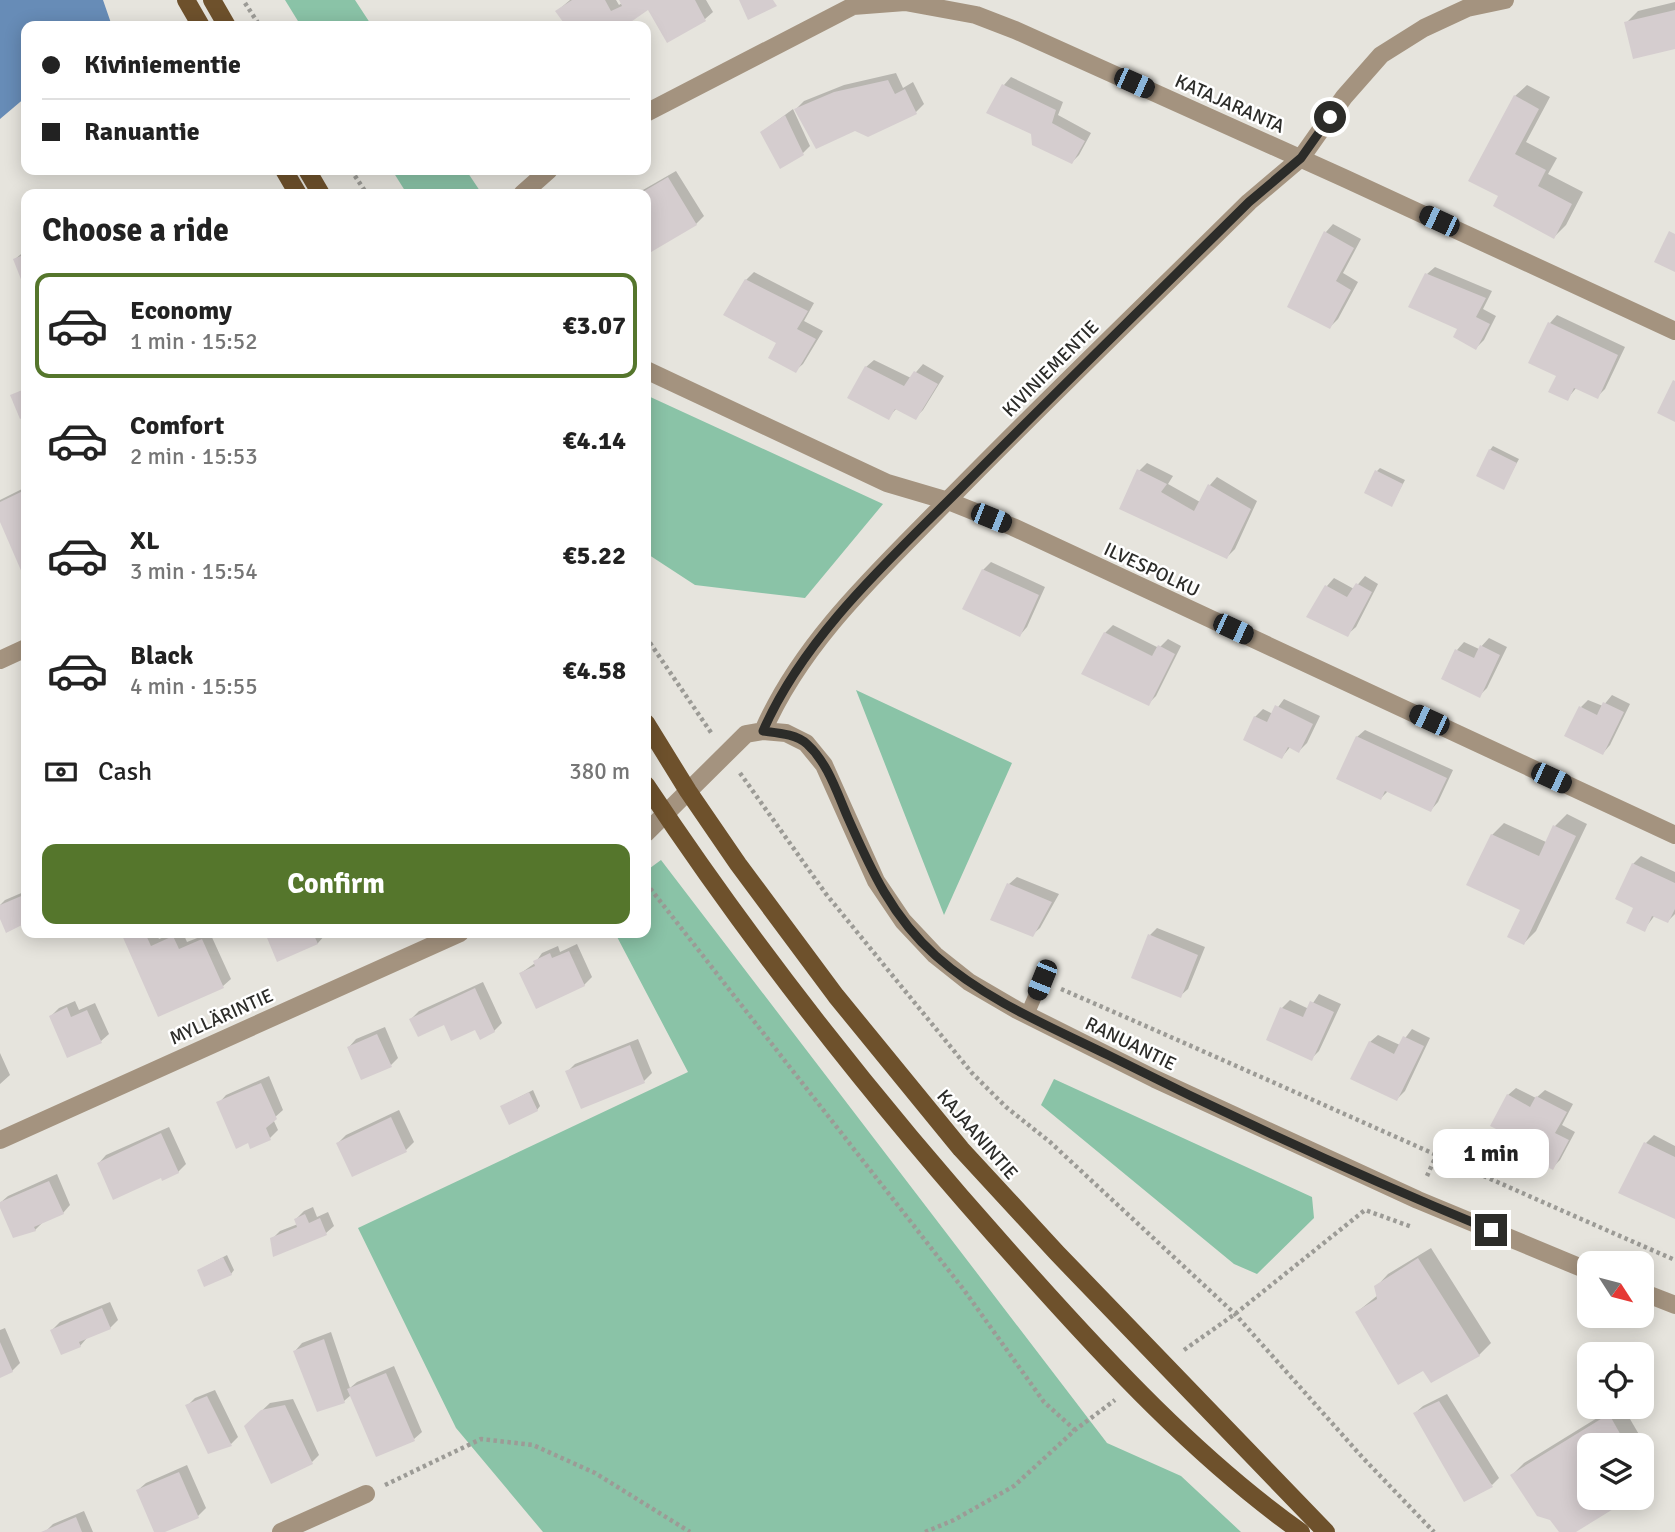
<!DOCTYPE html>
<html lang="en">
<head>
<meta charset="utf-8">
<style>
  body { margin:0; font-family:Signika,sans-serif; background:#f6f6f6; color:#222; height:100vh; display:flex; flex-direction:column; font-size:26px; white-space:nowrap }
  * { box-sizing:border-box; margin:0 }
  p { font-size:23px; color:#767676 }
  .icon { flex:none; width:38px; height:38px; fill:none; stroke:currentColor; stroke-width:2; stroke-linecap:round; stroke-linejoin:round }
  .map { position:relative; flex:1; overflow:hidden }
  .details { position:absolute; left:21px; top:189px; width:630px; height:749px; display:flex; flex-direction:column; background:#fff; border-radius:14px; box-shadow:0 4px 18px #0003 }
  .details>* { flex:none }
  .banner { position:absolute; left:21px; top:21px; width:630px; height:154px; border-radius:14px; box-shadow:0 4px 18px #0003; display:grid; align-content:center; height:154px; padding:0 21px; background:#fff }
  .needle { width:46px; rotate:126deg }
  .buttons { position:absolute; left:1577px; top:1251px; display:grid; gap:14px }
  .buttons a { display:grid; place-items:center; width:77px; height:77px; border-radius:14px; background:#fff; box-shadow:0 4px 18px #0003; font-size:35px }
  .end { position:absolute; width:32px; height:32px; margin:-16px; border:9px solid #2c2c29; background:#fff; box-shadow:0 0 0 4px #fff }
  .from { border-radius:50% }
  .bubble { position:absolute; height:49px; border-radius:14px; background:#fff; box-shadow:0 4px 18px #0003; font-size:23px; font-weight:700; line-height:49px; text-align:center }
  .car { position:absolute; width:21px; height:42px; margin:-21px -10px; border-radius:9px; box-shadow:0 0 5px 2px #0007; background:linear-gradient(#222 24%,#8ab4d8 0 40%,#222 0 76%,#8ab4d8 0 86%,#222 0) }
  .banner b { display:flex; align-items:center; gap:24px; height:66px; font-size:26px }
  .banner b+b { border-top:2px solid #e0e0e0 }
  .banner i { width:18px; height:18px; background:#222 }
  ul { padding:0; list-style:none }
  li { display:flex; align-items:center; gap:21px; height:105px; margin:0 14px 10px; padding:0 7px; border:4px solid transparent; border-radius:14px }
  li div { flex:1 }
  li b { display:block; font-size:26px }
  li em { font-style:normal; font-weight:700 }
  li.current { border-color:#55762c }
  li>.icon { width:63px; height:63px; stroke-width:1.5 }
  h2 { padding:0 21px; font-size:32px; line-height:84px }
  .pay { display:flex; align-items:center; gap:18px; height:77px; padding:0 21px; font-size:26px }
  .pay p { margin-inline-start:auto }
  .button { display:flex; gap:14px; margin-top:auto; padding:14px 21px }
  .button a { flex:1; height:80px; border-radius:14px; background:#55762c; color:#fff; font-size:28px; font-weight:700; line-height:80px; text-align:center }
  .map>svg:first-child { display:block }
  .green { fill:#8ac3a7 }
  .water { fill:#678cb7 }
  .shadow { fill:#0003 }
  .building { fill:#d5cdcf }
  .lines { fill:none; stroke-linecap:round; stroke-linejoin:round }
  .path { stroke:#9c9b96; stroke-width:4.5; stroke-dasharray:3.5 3.5; stroke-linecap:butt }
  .lane { stroke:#a4937f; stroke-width:14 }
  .street { stroke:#a4937f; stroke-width:18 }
  .primary { stroke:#6e512c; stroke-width:18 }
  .route { stroke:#2c2c29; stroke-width:9 }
  .labels { text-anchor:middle; stroke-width:5; stroke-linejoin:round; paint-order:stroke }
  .street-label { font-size:19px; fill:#2c2c29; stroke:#fff }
</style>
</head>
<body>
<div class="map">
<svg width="1675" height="1532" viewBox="0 0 1675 1532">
  <rect width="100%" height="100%" fill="#e6e4dd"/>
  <path class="green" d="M285,0H355L372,26H301Z
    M392,170H466L482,194H407Z
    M646,395L883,504L805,598L695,585L646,553Z
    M856,690L1012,763L944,915Z
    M661,860L1107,1443L1181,1476L1241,1532H543L456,1428L358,1228L688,1072L615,933H646V871Z
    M1054,1079L1312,1197L1314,1218L1257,1274L1234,1264L1041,1105Z"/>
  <path class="water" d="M0,0H103L112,26H26V97L0,119Z"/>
  <path class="shadow" d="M570,0H616L619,5L622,3L621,0H706L713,12L705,19L649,8L622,26H610L607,22L599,26H568L557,11Z
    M1675,2V47L1626,23L1638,11Z
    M896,73L903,88L913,82L924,104L916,112L796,109L804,101L844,85Z
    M1011,77L1063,102L1058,115L1091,133L1079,155L1072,162L1032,133L1004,85Z
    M1527,85L1550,97L1526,142L1557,158L1548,174L1583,192L1566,225L1554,237L1500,196L1515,96Z
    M793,109L810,146L802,154L762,132Z
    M676,171L704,216L696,224L646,253V194H636Z
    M1333,224L1361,239L1343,273L1358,282L1338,319L1330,327L1290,306L1326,232Z
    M26,250V287L15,259Z
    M1435,267L1492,291L1483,309L1496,316L1484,340L1476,348L1460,328L1427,274Z
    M754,272L814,303L804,321L823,331L803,364L795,371L746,280Z
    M1557,315L1625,347L1605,389L1597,397L1577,387L1567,399L1558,375L1550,323Z
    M874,360L911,378L923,364L944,376L923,410L915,418L897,408L888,418L866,367Z
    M26,388V414L21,416L12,396Z
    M1493,446L1519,459L1503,488L1490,450Z
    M1147,463L1173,476L1168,484L1200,502L1210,485L1217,477L1257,501L1235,549L1227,557L1139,471Z
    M1380,468L1405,480L1392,504L1377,471Z
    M26,483V578L0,518V500L26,487Z
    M991,562L1045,587L1027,627L1020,635L965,608L983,570Z
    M1365,576L1378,584L1356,627L1348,634L1327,586L1334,578L1354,589Z
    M1113,625L1159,648L1168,639L1181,646L1156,696L1148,704L1083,674L1105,633Z
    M1489,638L1507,647L1487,688L1479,696L1457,650L1464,642L1479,649Z
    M1612,695L1630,704L1610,745L1603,753L1581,707L1588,700L1603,706Z
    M1284,699L1320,716L1307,743L1299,751L1291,746L1282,757L1255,717L1263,709L1273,714Z
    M1365,730L1453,770L1438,802L1431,810L1388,791L1381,798L1357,737Z
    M1567,814L1587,824L1536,931L1524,943L1522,910L1492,835L1504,823L1546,842L1555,826Z
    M1641,856L1675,872V914L1668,921L1655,915L1644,930L1636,907L1633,864Z
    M1017,877L1059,894L1040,928L1032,935L1009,884Z
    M26,891V926H25L23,923L0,915V905L5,900Z
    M1157,928L1205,947L1188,989L1180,996L1150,935Z
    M123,933H156L159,939L174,933H183L187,942L210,933L231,979L223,986L159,1015Z
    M267,933H324L325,935L318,943L278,960Z
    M577,944L592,977L584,985L521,973L535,963L542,953L558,946L560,952Z
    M483,982L502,1023L494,1031L411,1019L419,1011Z
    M1319,994L1341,1004L1319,1051L1311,1059L1268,1040L1282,1008L1290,1000L1309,1009Z
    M75,1001L79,1010L95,1003L109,1034L101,1041L51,1016L59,1008Z
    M385,1027L398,1058L391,1065L349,1047L356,1039Z
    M1412,1029L1430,1038L1405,1091L1397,1099L1370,1042L1378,1035L1400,1045Z
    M638,1039L652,1073L644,1081L567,1072L575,1064Z
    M0,1053L10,1075L0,1084Z
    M269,1076L283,1110L273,1119L278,1130L270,1138L219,1103L226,1095Z
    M1516,1088L1536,1098L1545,1090L1573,1104L1562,1125L1575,1132L1560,1160L1552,1168L1521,1140L1508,1095Z
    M533,1090L540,1106L537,1110L502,1106Z
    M399,1110L414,1142L406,1150L338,1143L346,1135Z
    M169,1127L186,1164L178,1172L99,1163L106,1155Z
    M1654,1135L1675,1146V1217L1646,1143Z
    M57,1174L70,1205L63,1213L44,1221L35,1230L0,1203L8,1196Z
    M313,1207L317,1217L328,1212L334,1226L326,1233L272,1239L280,1231L298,1224L296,1219L304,1211Z
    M1431,1248L1491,1343L1479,1355L1423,1369L1357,1312L1378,1295L1376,1287L1388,1274Z
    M227,1255L234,1270L231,1274L199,1270Z
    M110,1302L118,1320L110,1328L87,1338L80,1346L52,1330L60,1322Z
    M5,1328L20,1363L12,1371L0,1376V1330Z
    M331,1332L350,1388L357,1382L394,1366L422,1432L414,1439L351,1395L344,1401L295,1351L302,1343Z
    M215,1390L238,1437L231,1444L187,1406L195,1398Z
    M1447,1394L1499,1478L1492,1485L1415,1413L1423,1406Z
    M293,1399L319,1455L312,1462L254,1418L270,1403Z
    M1615,1407H1623L1644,1443L1642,1446H1589V1498H1628L1573,1532H1561L1512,1475L1524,1463Z
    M1642,1463L1651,1479L1642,1489Z
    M187,1465L206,1508L198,1516L161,1532H156L138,1490L146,1483Z
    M84,1511L93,1532H45L53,1524Z"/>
  <path class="building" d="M572,0H605L611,11L622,6L619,0H695L706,21L667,43L648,10L625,26H608L606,24L603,26H566L555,11Z
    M739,0H773L777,6L748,20Z
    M1675,10V49L1633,59L1624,22Z
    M888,80L895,94L905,89L917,114L868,137L855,131L816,149L794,109L834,92Z
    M1002,84L1056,110L1052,123L1085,141L1072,164L1032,145L1031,134L986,113Z
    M1514,95L1539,109L1515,154L1546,170L1538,186L1572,204L1554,239L1493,206L1498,196L1468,181Z
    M785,115L804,155L780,169L760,132Z
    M668,177L697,225L646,255V194H639Z
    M1324,231L1354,248L1336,281L1351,290L1330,329L1287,307Z
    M1669,231L1675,234V272L1654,262Z
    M26,254V292L13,259Z
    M1425,273L1486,298L1476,317L1490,324L1476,350L1453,337L1457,329L1408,307Z
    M745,279L808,311L797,329L816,339L796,373L768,358L776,343L723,315Z
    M1548,322L1618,355L1598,399L1574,388L1568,401L1548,392L1556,376L1528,363Z
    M865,366L904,386L914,371L938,384L916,420L895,409L889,420L847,398Z
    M1673,380L1675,381V422L1657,413Z
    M25,389L26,416L20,419L10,395Z
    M1489,449L1517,463L1504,490L1476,476Z
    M1137,469L1167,484L1161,492L1194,511L1208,484L1251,509L1227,559L1119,509Z
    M1375,470L1403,484L1392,507L1364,493Z
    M26,482V582L0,522V502L25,490L22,484Z
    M982,569L1039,595L1020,637L962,609Z
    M1356,583L1372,592L1348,637L1306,617L1325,585L1347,597Z
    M1104,632L1152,656L1158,645L1175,654L1149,706L1081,674Z
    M1480,645L1500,655L1480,698L1441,679L1455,649L1474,658Z
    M1603,702L1624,712L1603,755L1564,736L1579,706L1597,715Z
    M1275,705L1313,724L1299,753L1288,747L1282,759L1243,740L1254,716L1267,722Z
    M1356,736L1447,778L1431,812L1385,791L1381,800L1336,779Z
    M1553,825L1576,836L1524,945L1507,937L1520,910L1466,885L1491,834L1539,856Z
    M1632,863L1675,883V909L1668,923L1652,916L1645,932L1626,923L1633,908L1615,899Z
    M1007,883L1052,902L1033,937L990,920Z
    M26,894V928L24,929L22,925L6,933L0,919V905Z
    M121,933H145L151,946L173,936L179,949L202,939L224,988L158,1017Z
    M265,933H313L318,944L277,962Z
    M1148,934L1198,955L1181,998L1131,978Z
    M569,951L585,986L536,1009L519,973L535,966L533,961L550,953L552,958Z
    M475,988L495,1032L480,1040L475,1030L451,1041L444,1025L418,1037L409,1019Z
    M1310,1001L1334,1012L1312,1061L1266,1040L1280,1007L1303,1017Z
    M67,1007L71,1017L87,1010L102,1043L67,1058L49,1016Z
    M377,1034L392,1067L361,1080L347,1047Z
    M1403,1036L1424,1046L1397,1101L1350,1079L1369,1041L1394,1054Z
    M630,1045L645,1083L581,1109L565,1071Z
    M261,1083L277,1119L266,1128L271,1140L250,1149L248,1143L236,1149L216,1102Z
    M529,1092L538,1111L509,1125L500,1106Z
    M1507,1094L1530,1107L1536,1096L1567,1112L1555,1133L1569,1140L1553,1170L1513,1150L1518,1140L1490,1126Z
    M391,1117L407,1152L352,1177L336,1143Z
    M161,1133L179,1173L162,1181L161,1178L113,1200L97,1163Z
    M1644,1142L1675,1157V1219L1618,1193Z
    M49,1181L64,1214L34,1227L36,1231L13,1238L0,1208V1202Z
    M305,1214L309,1223L320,1218L327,1235L273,1257L270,1238L297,1227L294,1219Z
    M223,1257L232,1275L204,1287L197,1270Z
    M1418,1258L1480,1356L1431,1383L1423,1371L1398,1385L1355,1312L1377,1299L1374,1286Z
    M102,1308L111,1329L79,1342L81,1347L61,1355L50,1330Z
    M324,1339L345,1403L317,1412L293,1351Z
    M0,1342L13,1372L0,1378Z
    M386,1373L415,1441L376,1457L347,1389Z
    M207,1396L232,1446L208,1454L185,1405Z
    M1439,1401L1493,1487L1464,1502L1413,1413Z
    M285,1405L313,1464L271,1484L244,1426L261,1410Z
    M1609,1414L1627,1446H1589V1498H1631L1576,1532H1559L1550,1520L1537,1516L1510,1475Z
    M179,1472L199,1518L165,1532H154L136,1490Z
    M76,1517L82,1532H41Z"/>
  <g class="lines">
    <path class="path" d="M245,3L260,26
      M351,170L367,194
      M646,637L712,734
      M740,773L826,894L972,1073L1006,1107L1050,1142L1235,1314L1363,1458L1434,1532
      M646,883L964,1290L1044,1402L1075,1430
      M1061,989C1266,1078 1470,1171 1675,1260
      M1427,1176L1436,1156
      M1184,1350L1235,1314L1365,1210L1412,1227
      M385,1485L481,1439L533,1445L595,1473L690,1532
      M925,1532L954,1520L1014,1486L1075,1430L1115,1400"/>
    <path class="lane" d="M1027,1015L1042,980"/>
    <path class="street" d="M646,113L853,6L905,2L976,15L1015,30L1344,178L1675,331
      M522,194L549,170
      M646,370L887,483L948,501L1013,527L1675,835
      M0,660L26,648
      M763,731C803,639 882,568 951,497C1049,397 1150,300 1249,202L1301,158L1344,97L1381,55L1424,28L1467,8L1505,0
      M646,833L746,734L763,731L786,733L806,743L824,765L876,881L903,921L935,955L969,982L1017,1010L1155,1079L1418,1200L1589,1271
      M0,1140L460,933
      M1642,1292L1675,1305
      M281,1532L366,1494"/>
    <path class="primary" d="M186,0L201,26
      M212,0L227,26
      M284,170L298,194
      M307,170L321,194
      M646,723L688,791L738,864L836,996L961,1149L1057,1253L1326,1532
      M646,785C759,955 886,1115 1023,1267C1106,1360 1199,1460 1301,1532"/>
  </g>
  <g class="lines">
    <path class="route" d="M1330,117L1301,158L1249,202C1152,298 1055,393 959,490C888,561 804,637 763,731C778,733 796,734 807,744C828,763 837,793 848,818C871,870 892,917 936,956C985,1000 1051,1027 1110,1056C1235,1119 1362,1177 1491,1230"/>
  </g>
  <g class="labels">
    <g class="street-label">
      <text transform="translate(1230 103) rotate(24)" y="7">KATAJARANTA</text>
      <text transform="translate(1050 368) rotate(-45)" y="7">KIVINIEMENTIE</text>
      <text transform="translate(1152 569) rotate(25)" y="7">ILVESPOLKU</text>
      <text transform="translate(221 1016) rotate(-24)" y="7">MYLLÄRINTIE</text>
      <text transform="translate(1131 1043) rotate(26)" y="7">RANUANTIE</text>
      <text transform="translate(978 1134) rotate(49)" y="7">KAJAANINTIE</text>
    </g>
  </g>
</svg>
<div class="buttons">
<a><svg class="needle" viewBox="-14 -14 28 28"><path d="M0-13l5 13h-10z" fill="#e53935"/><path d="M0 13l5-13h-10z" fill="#767676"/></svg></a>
<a><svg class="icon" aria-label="locate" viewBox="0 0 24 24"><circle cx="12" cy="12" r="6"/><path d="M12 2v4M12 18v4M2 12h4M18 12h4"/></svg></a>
<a><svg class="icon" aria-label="layers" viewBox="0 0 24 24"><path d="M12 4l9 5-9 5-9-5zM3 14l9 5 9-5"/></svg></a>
</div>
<i class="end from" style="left:1330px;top:117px"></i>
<i class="end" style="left:1491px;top:1230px"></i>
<div class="bubble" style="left:1433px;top:1129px;width:116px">1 min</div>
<i class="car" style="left:1134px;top:83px;rotate:114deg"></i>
<i class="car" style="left:1439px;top:221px;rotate:295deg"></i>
<i class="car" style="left:991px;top:518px;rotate:112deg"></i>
<i class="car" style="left:1233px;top:629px;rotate:115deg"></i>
<i class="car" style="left:1429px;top:720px;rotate:295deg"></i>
<i class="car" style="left:1551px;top:778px;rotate:115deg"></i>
<i class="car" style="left:1042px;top:980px;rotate:202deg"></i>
<div class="banner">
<b><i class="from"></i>Kiviniementie</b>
<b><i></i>Ranuantie</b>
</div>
<section class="details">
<h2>Choose a ride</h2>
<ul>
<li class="current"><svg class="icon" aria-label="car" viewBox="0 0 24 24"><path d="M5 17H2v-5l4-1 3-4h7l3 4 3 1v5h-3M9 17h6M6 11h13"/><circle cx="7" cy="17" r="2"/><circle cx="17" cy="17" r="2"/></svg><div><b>Economy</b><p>1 min · 15:52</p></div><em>€3.07</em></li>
<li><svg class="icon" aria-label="car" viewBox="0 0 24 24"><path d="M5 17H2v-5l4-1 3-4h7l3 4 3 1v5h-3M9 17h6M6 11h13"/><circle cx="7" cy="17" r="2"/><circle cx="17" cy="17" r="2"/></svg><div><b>Comfort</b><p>2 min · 15:53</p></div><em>€4.14</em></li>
<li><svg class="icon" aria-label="car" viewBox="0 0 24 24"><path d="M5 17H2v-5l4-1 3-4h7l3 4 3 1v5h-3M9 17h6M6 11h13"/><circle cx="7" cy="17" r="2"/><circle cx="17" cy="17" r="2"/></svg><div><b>XL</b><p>3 min · 15:54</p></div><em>€5.22</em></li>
<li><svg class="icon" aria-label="car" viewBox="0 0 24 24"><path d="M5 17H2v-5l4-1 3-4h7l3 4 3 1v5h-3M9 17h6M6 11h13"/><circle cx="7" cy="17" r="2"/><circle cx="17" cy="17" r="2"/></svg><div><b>Black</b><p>4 min · 15:55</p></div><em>€4.58</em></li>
</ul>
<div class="pay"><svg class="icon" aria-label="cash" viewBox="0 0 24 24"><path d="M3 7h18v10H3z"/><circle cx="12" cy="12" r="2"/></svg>Cash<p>380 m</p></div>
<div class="button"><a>Confirm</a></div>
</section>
</div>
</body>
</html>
